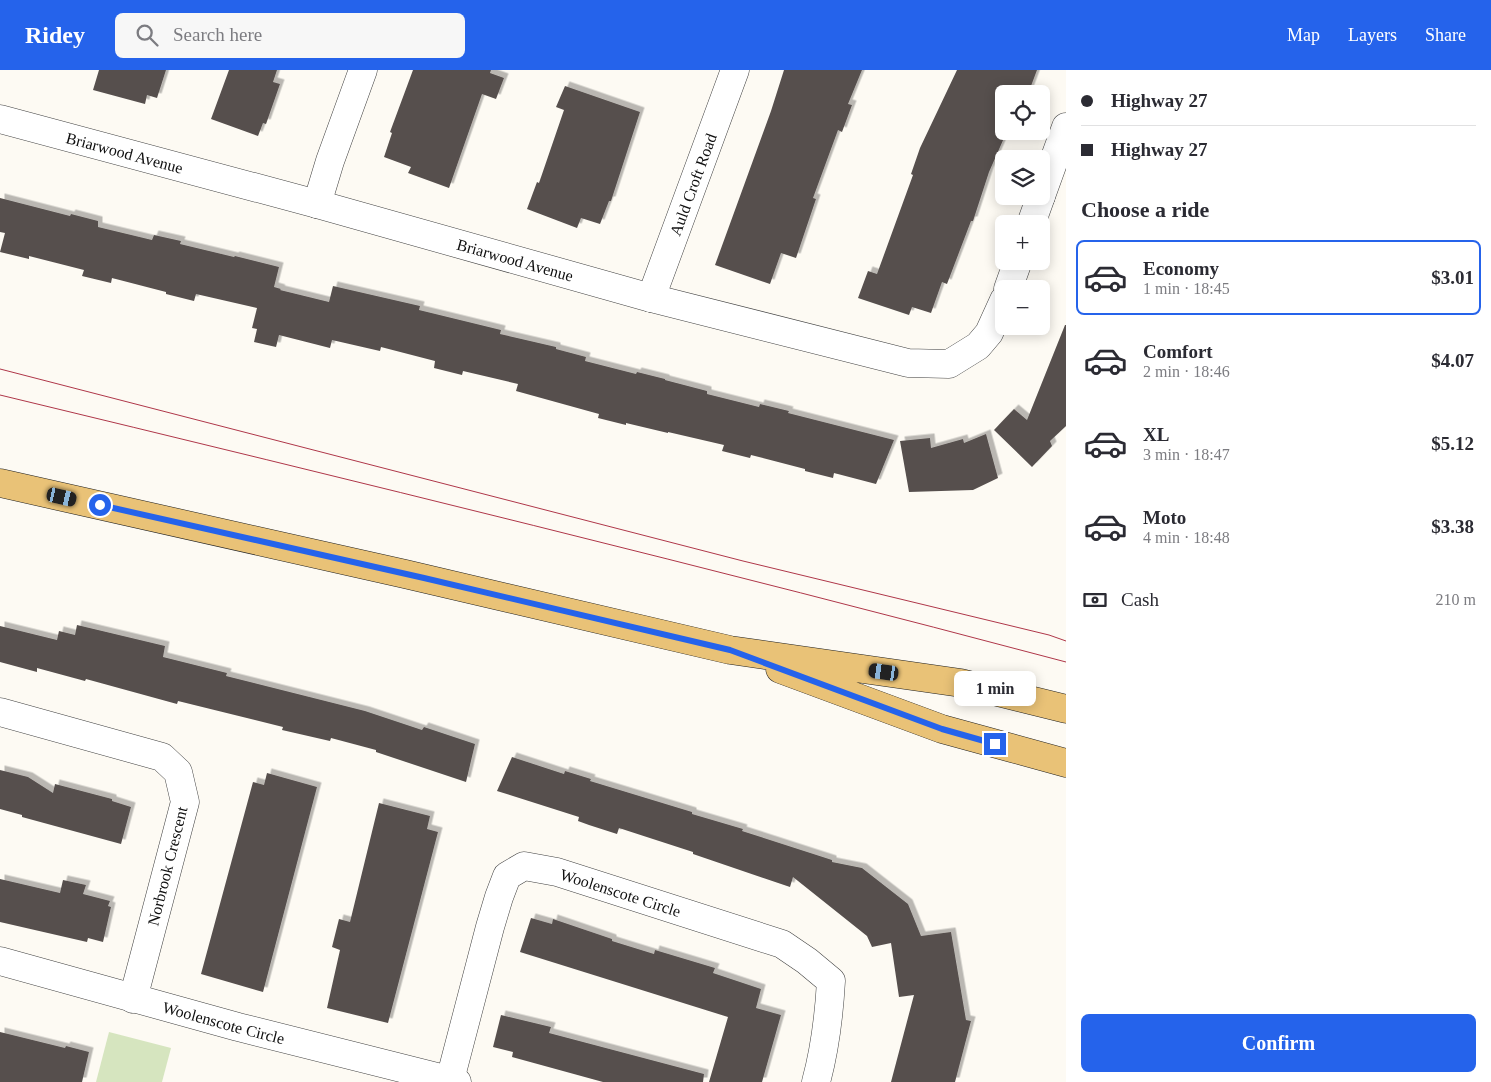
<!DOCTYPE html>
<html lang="en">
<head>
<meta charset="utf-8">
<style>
  body { margin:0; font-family:Georgia,serif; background:#f7f7f7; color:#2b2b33; height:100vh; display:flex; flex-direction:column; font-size:19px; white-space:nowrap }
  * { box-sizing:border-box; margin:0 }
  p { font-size:16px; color:#7c7c81 }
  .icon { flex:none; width:28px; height:28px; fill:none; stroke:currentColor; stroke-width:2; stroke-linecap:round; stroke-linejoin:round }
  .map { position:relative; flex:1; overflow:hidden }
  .sheet { display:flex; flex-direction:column; background:#fff; width:425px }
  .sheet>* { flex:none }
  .banner { display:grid; align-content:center; height:110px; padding:0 15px; background:#fff }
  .tools { position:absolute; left:995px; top:15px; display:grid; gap:10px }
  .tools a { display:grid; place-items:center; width:55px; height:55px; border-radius:8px; background:#fff; box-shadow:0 2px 12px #0003; font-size:25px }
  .end { position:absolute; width:22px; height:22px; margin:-11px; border:6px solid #2563eb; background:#fff; box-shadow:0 0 0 2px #fff }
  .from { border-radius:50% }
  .bubble { position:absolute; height:35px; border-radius:8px; background:#fff; box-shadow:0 2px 12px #0003; font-size:16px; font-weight:700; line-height:35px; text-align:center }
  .car { position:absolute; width:15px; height:30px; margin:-15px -8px; border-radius:6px; box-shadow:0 0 4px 1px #0007; background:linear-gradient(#222 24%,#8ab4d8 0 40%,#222 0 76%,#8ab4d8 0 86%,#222 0) }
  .banner b { display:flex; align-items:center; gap:18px; height:48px; font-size:19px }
  .banner b+b { border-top:1px solid #e1e1e2 }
  .banner i { width:12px; height:12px; background:#2b2b33 }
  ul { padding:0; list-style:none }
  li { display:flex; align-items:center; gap:15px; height:75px; margin:0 10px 8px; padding:0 5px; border:2px solid transparent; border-radius:8px }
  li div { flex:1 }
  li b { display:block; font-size:19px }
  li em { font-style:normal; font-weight:700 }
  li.current { border-color:#2563eb }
  li>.icon { width:45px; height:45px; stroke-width:1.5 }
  h2 { padding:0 15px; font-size:22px; line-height:60px }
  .pay { display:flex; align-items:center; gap:12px; height:55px; padding:0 15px; font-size:19px }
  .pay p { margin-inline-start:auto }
  .cta { display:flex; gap:10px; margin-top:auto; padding:10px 15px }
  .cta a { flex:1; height:58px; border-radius:8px; background:#2563eb; color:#fff; font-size:20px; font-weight:700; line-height:58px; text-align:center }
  header { display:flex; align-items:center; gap:30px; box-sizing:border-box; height:70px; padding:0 25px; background:#2563eb; color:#fff }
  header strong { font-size:24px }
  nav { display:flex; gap:28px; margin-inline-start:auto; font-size:18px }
  .search { width:350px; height:45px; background:#f7f7f7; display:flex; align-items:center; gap:12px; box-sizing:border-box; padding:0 18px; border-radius:8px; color:#7c7c81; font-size:19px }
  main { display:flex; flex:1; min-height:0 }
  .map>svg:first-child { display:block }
  .green { fill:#d6e5bf }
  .building { fill:#564f4d; filter:url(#shadow) }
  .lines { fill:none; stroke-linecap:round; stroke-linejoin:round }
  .minor-casing { stroke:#424242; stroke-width:29 }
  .major-casing { stroke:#202020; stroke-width:29 }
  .minor { stroke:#fff; stroke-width:28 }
  .major { stroke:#e9c277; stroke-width:28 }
  .tram { stroke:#af3749; stroke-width:1 }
  .route { stroke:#2563eb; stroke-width:6 }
  .labels { text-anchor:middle; stroke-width:5; stroke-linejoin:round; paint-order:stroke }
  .street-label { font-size:16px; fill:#0f0f0f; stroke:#fff }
</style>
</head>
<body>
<header>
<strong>Ridey</strong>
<div class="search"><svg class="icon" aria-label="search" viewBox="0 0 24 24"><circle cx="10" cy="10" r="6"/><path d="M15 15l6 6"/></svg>Search here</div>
<nav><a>Map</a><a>Layers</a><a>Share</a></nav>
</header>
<main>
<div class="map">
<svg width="1066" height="1012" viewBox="0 0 1066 1012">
  <defs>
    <filter id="shadow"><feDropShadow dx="4.5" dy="-4.5" stdDeviation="0" flood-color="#0004"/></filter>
  </defs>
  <rect width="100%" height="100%" fill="#fdfaf3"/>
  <path class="green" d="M109,962L171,978L162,1012H96Z"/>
  <path class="building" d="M99,0H166L157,28L147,25L145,34L93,20Z
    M229,0H277L273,12L280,14L266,54L263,53L258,66L211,49Z
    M413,0H491L490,3L504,8L496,29L482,24L449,118L408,103L411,97L384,87L392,63L390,62Z
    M784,0H862L848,34L852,35L842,62L838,60L813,128L816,129L796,188L781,183L770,214L715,195L771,41Z
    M957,0H1037L1028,24H1004V68L989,102L973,151H971L947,214L942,212L931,243L912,237L909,245L858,228L868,201L877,204L913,105L911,104L920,78Z
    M565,16L640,42L611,131H609L600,154L581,148L577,158L527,139L537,112L539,113L564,40L556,37Z
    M0,128L70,146L71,144L98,151V157L152,170L154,165L181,171L180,174L234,187L235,186L279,197L274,217L281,219L280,220L329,232L333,216L420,236L419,240L501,260L500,264L556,277V279L586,287L585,291L636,304L637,302L665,309V310L707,321V324L759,337L760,334L789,341L788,343L894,370L876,414L834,403L833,408L805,401V399L751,385L750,388L722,381L724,375L668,362V363L626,353V355L598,348L599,344L516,321L518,314L463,301L462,305L434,298L435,291L381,277L380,281L332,270L330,278L279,265L276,277L254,272L257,259L252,258L257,238L196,224L194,231L166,224V222L112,208L111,213L82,206L84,200L29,186V189L0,182L5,163L0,162Z
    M1065,255H1066V356L1050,371L1052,376L1032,397L994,360L1014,339L1027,350Z
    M986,364L998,408L973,420L909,422L900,371L930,368L931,378L963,369L964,373Z
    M77,555L165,576L163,587L227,603L226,606L365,641L422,660L424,657L475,674L466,712L376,682V680L331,668L330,671L282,660L283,657L178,631L177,634L86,609L85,611L37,598V602L0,592V556L57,570L59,561L75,565Z
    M512,687L564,704L565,701L591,709L590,711L692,742V744L743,759L742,761L832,790V792L862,798L908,834L921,866L951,862L966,950L971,951L955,1012H891L914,925L899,927L891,873L872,877L867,866L793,807L790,817L693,784V782L619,758L617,764L589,755L578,751L579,747L497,721Z
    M0,700L28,707L53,723L55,714L112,729V731L131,737L121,774L22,747V745L0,739Z
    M267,703L317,717L263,922L201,904L253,712L264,715Z
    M379,733L430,746L427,759L438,762L388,953L327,938L340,880L332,877L339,849L350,852Z
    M0,809L60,823L63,810L86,815L83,824L110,831L108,836L111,837L103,872L88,868L87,872L0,852Z
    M531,848L552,854L553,849L612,869V871L654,884L655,880L715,898L713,903L761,919L756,938L781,945L762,1012H709L728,947L520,882Z
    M501,945L551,957L549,963L704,1004L703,1012H603L512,987L513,982L493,977Z
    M0,962L65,978L66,976L89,982L82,1012H0Z"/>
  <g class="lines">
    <g class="minor-casing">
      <g id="minor">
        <path id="s1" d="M0,49L317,134L651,228L908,293L949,294L978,276L989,263L1004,230"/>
        <path d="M1041,126L1066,57"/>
        <path d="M317,134L330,91L363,0"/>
        <path d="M1031,154L1041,126"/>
        <path d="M1008,219L1018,191"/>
        <path id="s2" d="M651,228L735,0"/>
        <path d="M0,642L162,687L178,702L185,732L133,929"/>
        <path id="s3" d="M0,891L238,957L457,1012"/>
        <path id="s4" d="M450,1010L490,857L499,827L507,806L524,796L557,802L782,874L807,891L831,911C829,946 825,979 816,1012"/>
      </g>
    </g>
    <g class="major-casing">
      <path id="major" d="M0,413L405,504L730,580L961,613L1066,639
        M780,599L942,659L1066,693"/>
    </g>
    <use href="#minor" class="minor"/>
    <use href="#major" class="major"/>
    <path class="tram" d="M0,299L743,491L1049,565L1066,571
      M0,325C356,411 712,498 1066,592"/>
  </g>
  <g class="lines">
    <path class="route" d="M100,435L424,508L730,580L942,659L995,674"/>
  </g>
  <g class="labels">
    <g class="street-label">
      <text dy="6" stroke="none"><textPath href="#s1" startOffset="129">Briarwood Avenue</textPath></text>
      <text dy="6" stroke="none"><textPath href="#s2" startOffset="121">Auld Croft Road</textPath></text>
      <text dy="6" stroke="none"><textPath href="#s1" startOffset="534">Briarwood Avenue</textPath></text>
      <text transform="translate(167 796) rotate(-76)" y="6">Norbrook Crescent</text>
      <text dy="6" stroke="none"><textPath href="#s4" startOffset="332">Woolenscote Circle</textPath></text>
      <text dy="6" stroke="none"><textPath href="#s3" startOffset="232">Woolenscote Circle</textPath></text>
    </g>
  </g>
</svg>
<div class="tools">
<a><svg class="icon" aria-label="locate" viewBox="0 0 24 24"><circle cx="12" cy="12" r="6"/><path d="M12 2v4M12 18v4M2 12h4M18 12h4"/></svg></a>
<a><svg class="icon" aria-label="layers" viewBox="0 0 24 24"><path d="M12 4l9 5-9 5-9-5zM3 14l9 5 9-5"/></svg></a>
<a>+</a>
<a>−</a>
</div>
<i class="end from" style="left:100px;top:435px"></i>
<i class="end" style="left:995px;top:674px"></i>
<div class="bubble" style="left:954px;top:601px;width:82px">1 min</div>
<i class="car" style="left:62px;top:427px;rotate:103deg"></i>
<i class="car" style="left:884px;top:602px;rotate:278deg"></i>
</div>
<section class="sheet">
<div class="banner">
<b><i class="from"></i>Highway 27</b>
<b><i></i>Highway 27</b>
</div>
<h2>Choose a ride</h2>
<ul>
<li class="current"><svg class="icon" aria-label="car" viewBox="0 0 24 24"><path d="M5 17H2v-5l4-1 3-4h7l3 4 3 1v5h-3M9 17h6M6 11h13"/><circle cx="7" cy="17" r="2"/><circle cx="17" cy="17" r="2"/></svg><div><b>Economy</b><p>1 min · 18:45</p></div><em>$3.01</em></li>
<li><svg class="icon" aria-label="car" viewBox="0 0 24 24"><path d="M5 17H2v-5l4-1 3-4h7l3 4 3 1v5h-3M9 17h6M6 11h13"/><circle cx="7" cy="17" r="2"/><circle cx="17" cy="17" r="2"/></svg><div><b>Comfort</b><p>2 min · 18:46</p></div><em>$4.07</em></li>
<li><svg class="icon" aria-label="car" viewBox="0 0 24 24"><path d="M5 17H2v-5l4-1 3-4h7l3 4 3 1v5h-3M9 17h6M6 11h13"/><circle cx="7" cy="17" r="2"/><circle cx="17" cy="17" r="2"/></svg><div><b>XL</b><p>3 min · 18:47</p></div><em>$5.12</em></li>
<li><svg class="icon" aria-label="car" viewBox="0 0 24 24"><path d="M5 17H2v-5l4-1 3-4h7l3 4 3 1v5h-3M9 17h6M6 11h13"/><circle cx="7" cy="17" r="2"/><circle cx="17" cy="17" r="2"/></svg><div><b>Moto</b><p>4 min · 18:48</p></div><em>$3.38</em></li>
</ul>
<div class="pay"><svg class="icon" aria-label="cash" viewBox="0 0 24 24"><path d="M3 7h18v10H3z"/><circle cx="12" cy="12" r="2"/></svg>Cash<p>210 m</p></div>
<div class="cta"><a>Confirm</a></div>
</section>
</main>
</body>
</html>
